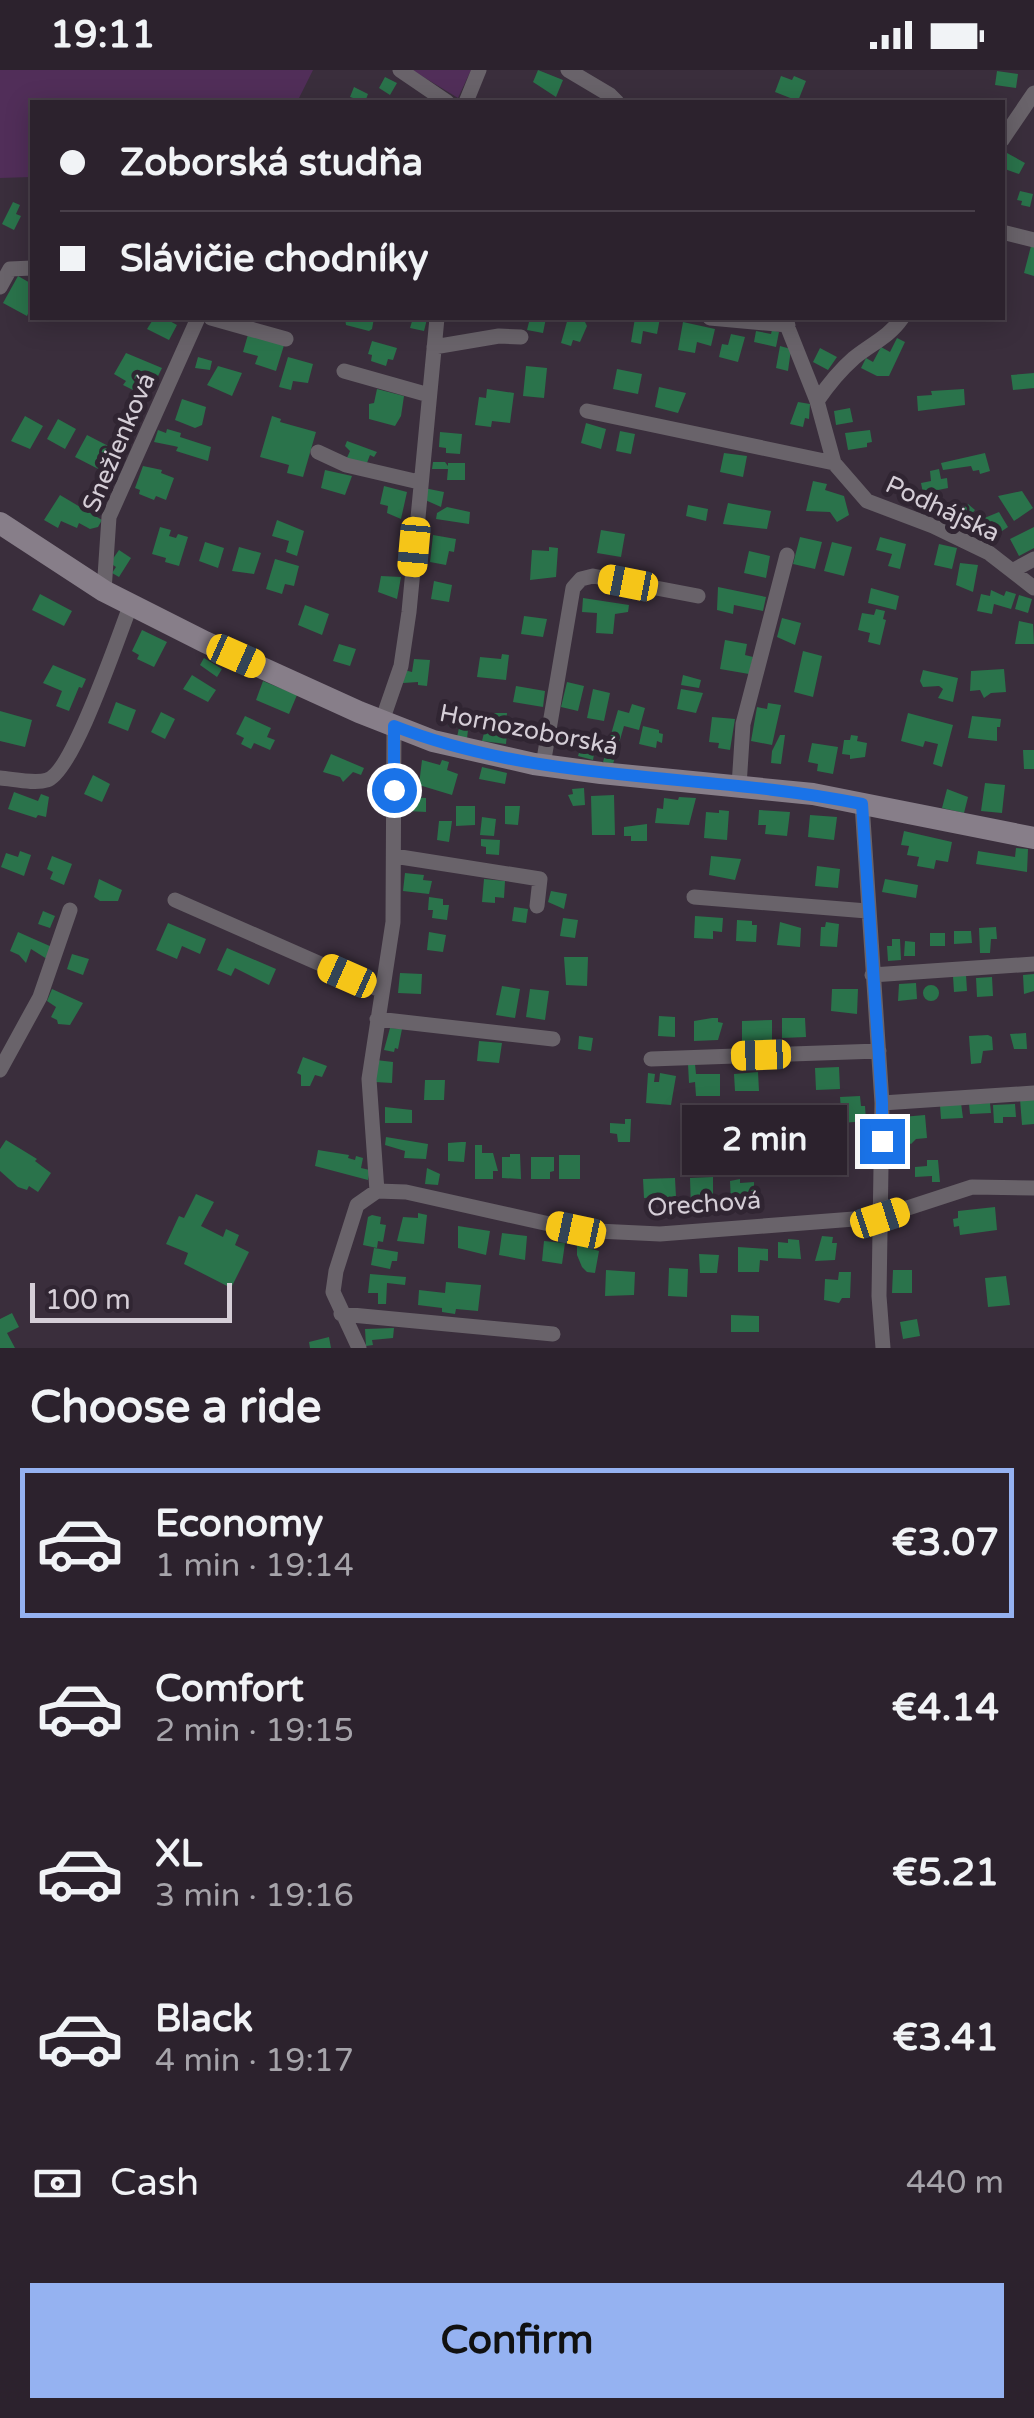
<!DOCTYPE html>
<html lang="en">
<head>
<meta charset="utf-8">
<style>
  body { margin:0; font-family:"Varela Round",sans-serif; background:#342a35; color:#f1f3f6; height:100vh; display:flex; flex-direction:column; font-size:38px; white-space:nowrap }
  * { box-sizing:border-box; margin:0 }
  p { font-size:32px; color:#a6a4aa }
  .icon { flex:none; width:55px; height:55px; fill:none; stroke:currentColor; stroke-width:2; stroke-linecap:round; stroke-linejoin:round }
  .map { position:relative; height:1278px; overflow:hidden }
  .details { display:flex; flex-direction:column; background:#2c222d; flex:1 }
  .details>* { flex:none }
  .top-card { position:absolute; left:30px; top:30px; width:975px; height:220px; border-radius:0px; box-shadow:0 5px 25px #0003,0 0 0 2px #483f49; display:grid; align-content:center; height:220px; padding:0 30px; background:#2c222d }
  .scale { position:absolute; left:30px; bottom:25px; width:202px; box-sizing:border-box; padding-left:10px; border:5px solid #d5ced7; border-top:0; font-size:28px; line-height:35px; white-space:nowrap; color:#d5ced7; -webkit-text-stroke:8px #302532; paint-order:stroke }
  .end { position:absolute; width:45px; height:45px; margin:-22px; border:12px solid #1a73e8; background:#fff; box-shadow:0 0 0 5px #fff }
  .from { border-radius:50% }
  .bubble { position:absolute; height:70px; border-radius:0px; background:#2c222d; box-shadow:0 5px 25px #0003,0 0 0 2px #483f49; font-size:32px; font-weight:800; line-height:70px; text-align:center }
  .car { position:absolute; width:30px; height:60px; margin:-30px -15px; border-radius:12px; box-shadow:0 0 8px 2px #0007; background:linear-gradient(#f5c518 24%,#345 0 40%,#f5c518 0 76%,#345 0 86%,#f5c518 0) }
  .top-card b { display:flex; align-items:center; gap:35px; height:95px; font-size:38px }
  .top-card b+b { border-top:2px solid #483f49 }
  .top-card i { width:25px; height:25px; background:#f1f3f6 }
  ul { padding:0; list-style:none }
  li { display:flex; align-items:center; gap:30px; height:150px; margin:0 20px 15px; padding:0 10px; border:5px solid transparent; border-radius:0px }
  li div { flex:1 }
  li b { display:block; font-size:38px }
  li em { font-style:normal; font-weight:800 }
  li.on { border-color:#95b2f1 }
  li>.icon { width:90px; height:90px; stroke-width:1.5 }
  h2 { padding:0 30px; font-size:45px; line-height:120px }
  .pay { display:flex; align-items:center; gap:25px; height:110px; padding:0 30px; font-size:38px }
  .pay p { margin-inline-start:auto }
  .cta { display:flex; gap:20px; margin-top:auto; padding:20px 30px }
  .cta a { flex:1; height:115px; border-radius:0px; background:#95b2f1; color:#111; font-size:40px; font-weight:800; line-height:115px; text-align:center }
  .status { display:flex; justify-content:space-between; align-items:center; height:70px; padding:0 50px; background:#2c222d; direction:ltr }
  .status svg { height:28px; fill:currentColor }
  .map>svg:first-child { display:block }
  .green { fill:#512e59 }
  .building { fill:#2a734b }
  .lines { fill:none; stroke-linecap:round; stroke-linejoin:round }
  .street { stroke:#69636a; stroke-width:15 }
  .secondary { stroke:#877e89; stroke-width:22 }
  .route { stroke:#1a73e8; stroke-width:12 }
  .labels { text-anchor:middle; stroke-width:10; stroke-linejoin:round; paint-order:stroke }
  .street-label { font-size:25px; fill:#d5ced7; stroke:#302532 }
</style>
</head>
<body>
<div class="status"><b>19:11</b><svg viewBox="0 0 49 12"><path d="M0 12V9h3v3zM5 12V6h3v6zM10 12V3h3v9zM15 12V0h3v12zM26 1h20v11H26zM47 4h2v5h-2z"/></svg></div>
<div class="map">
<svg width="1034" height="1278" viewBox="0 0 1034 1278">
  <rect width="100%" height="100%" fill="#3a2e3c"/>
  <path class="green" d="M0,0H313L297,32H270L263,28L260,32H32V107L0,108Z
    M412,0H471L458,28Z"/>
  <path class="building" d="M538,0L563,10L556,27L533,12Z
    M997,1L1018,4L1016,18L995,15Z
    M781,6L792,10L794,6L806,11L798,31L775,22Z
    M385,7L397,13L390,25L379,18Z
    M354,17L368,24L365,32L350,27Z
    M1007,83L1025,93L1019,104L1002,98Z
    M1020,121L1033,124L1030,137L1021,135L1022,131L1017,130Z
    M13,132L20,135L16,144L21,146L14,160L2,154Z
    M1031,176L1034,177V206L1024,203Z
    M18,206L32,214V235L27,246L3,233Z
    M154,248H164L177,255L169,270L147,259Z
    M345,248H374L372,259L369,261L346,255Z
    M413,248L427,249L424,261L410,258Z
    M530,248H546L543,263L527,260Z
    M568,248H583L587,256L580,272L573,270L571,276L561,273Z
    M635,248H660L657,264L643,261L641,274L631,272Z
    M683,252L715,259L711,276L697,272L695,283L678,280Z
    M772,260L779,262L776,277L754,272L756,261L771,264Z
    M249,261L285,272L276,301L255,294L258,286L243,282Z
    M731,264L745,267L738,292L719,287L722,274L728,275Z
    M897,268L905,272L889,306H877L861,298L866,288L873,292L881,277L890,282Z
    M372,271L397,278L393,290L388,289L386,296L371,291L372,285L368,284Z
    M780,276L791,279L788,301L776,298Z
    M820,278L837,287L828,300L813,292Z
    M126,283L162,298L156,310L144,304L135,321L123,315L126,311L114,304Z
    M198,287L212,291L210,300L195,298Z
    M288,287L313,294L308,313L293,311L291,320L279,317Z
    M218,296L242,303L232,326L207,315Z
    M526,296L547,298L544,328L523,326Z
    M617,299L642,304L638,324L613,319Z
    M1034,303V318L1013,320L1011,305Z
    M659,317L686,323L678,343L655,337Z
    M377,319L404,326L401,346L395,356L369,349V334L374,333Z
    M487,319L514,323L510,353L492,351L491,357L475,355L479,327L486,328Z
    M964,319L965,335L918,341L917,326L932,325L931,321Z
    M182,329L206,337L202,355L195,358L175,350Z
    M798,332L810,334L809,349L805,348L803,357L790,354Z
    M128,335L141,341L133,357L121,351Z
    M850,338L853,352L836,355L834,341Z
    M25,346L43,356L30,379L11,371Z
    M272,346L281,349L280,352L316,362L303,407L287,403L289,395L260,387Z
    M58,349L76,359L65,379L47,369Z
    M586,353L606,359L601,379L581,373Z
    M167,359L181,363L180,367L211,377L208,391L176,381L178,377L174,376L154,372L158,360L166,363Z
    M870,360L872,372L867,373V377L848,380L845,363Z
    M620,361L635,364L631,384L616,381Z
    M440,362L462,364L460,384L446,383V378L439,377Z
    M87,365L120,382L108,404L75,387Z
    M347,371L377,382L374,387L370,385L365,398L346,390L350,381L345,376Z
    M724,383L747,386L743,407L720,402Z
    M985,383L990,401L980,404L979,400L973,401L971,396L943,400L941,393Z
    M433,392H445L448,396V393H465V410H447L448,399H432Z
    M143,396L162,400L161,403L174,408L166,430L156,426L154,430L139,424L140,420L135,418Z
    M939,399L941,409L947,408L948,418L923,423L921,413L931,411L930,401Z
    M325,400L352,406L345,425L321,418Z
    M813,411L827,414L825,420L844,426L849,445L837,452L830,442L806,441Z
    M384,416L407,422L401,449L387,443L388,436L380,434Z
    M424,418L444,422L441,437L423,429Z
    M1022,421L1033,438L1014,451L998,426Z
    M60,425L102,450L98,457L90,459L79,453L77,458L61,451L58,458L44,450Z
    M728,433L771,441L767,459L723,454Z
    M968,434L975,440L957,461L949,454Z
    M688,435L708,439L706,451L686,446Z
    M447,437L470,442L469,454L436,449L437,443Z
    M999,442L1008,457L999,463L992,451L986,455L982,449Z
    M277,450L304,461L297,486L286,482L289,471L272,466Z
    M160,457L171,460L169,466L176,468L178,464L188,467L179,496L165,492L166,488L152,484Z
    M1034,457V478L1019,486L1010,469Z
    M601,460L625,464L621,487L597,483Z
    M433,465L456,469L454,482L449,481L446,495L430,492Z
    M800,467L822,472L815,499L793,494Z
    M880,467L906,474L900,499L888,496L892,484L876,480Z
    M205,472L224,478L218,498L199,491Z
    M832,472L852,477L844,506L824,501Z
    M939,474L957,478L952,499L934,495Z
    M239,477L261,483L254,504L232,501Z
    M549,477L558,478L556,507L530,510L532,480L549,481Z
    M119,480L131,488L119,507L112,503L116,497L110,493Z
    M749,481L770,486L766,508L744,503Z
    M275,489L299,496L294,516L285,514L282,524L266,519Z
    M960,493L978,495L973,522L956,515Z
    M381,506L401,507L397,529L378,522Z
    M434,511L452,515L449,532L431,529Z
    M718,517L766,527L763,541L734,535L733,544L717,540Z
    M871,518L899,526L896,540L868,533Z
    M991,520L1004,526L1006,521L1016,524L1011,539L994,534L992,544L977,541L981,524L990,526Z
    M40,524L72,541L64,556L32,540Z
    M1019,525L1032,529L1028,543L1015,539Z
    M583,528L629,535L628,542L615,544L613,564L596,563L597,543L582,542Z
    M305,535L329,544L322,565L298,555Z
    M876,539L885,541L883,549L886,550L880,575L868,572L870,563L858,560L862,543L874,545Z
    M524,546L547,549L543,567L521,564Z
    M782,548L801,553L795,575L777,567Z
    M1019,551L1033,554L1034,574H1015Z
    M142,560L167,572L154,597L137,589L139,585L132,581Z
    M725,570L747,574L745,585L753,587L749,604L720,599Z
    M339,574L356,579L350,596L333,591Z
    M803,581L822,586L813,627L794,622Z
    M502,584L509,585L506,610L477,607L480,587L501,589Z
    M204,588L222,599L217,607L200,595Z
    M414,589L430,590L427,616L418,615V612L403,613L404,600L412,602Z
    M53,595L86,609L82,618L79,617L69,641L56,636L62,621L43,613Z
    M1004,599L1006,622L991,623L984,628L980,620L970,621L971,601Z
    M923,600L958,608L953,632L938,628L943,619L939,616L923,617L920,611Z
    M192,605L216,620L208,632L183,619Z
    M683,605L701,610L699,618L681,615Z
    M263,611L297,625L289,644L256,630Z
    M567,612L584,616L578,641L561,637Z
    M516,616L545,621L543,637L513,632Z
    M593,619L610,623L604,651L587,648Z
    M681,619L703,623L696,643L677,639Z
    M116,632L136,640L128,661L108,653Z
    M768,633L781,635L772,675L751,671L757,637L767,639Z
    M632,634L645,638L639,660L624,656L613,694L603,692L618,640L629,643Z
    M0,641L32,650L25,677L0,671Z
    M161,642L175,649L165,669L151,662Z
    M494,643H507L506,656H493Z
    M908,643L953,655L942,697L933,694L938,674L925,671L923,677L901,671Z
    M245,646L271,658L267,667L275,670L270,680L254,673L251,679L241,674L244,668L236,664Z
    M451,646L469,650L467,669L457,667L459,658L448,656Z
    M972,646L1001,649L1000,657H997V671L968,668Z
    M712,647L735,649L730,680L718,678L719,673L709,672Z
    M643,656L659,660V663L663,664L662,673L657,671L656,678L639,674Z
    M489,658L507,663L506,674L482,671L484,663H488Z
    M561,662L576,666L573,679L558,676Z
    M780,665H785L781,694L771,693L772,681Z
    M851,665L858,666L857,671L867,673L865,687L850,689V685L842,684L844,670H850Z
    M812,673L838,677L833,704L817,701L818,694L808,692Z
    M581,676L595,679L593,690L578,686Z
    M1023,680H1034V699H1024Z
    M331,684L364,698L361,705L353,702L343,712L340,707L323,702Z
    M422,690L440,695L442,690L449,692L447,700L458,704L452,725L419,715Z
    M482,697L507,703L505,714L479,709Z
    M93,705L110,714L102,732L84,724Z
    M985,713L1005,715L1002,743L981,741Z
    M584,718L585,735L573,736L568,725L573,724L572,719Z
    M947,719L968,727L964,743L942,738Z
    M14,722L38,731L41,724L49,727L46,747L38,745L36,748L8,739Z
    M614,725L615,765H592L591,726Z
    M409,727L426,728V742L408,741Z
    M679,727L696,728L689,755L655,753L657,738L663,739L664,728L678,730Z
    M456,736H475V755L456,756Z
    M505,736H520L518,755L505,754Z
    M719,740L729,741L727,770L704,768L706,742L719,743Z
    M759,740L790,742L787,766L765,764L766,755H758Z
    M810,745L837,747L834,770L808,767Z
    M482,747L496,749L494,766L480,765Z
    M439,751H452L449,772L437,770Z
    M647,754V771H631V766H624V757Z
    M904,761L952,772L948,792L936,790L934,799L917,796L919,787L907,785L909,776L901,775Z
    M481,769L500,770L499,785L486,784V777L481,776Z
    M1016,778L1028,779L1027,802L976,794L978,781L1015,787Z
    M20,781L31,785L24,806L1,797L6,783L18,787Z
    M52,786L72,794L64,815L50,809L53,802L47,799Z
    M711,786L741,789L735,810L709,805Z
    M817,796L840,799L838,818L815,816Z
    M405,803L424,805L423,810L432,811L429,824L403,821Z
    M99,809L122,820L118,831H100L94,827Z
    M484,809L505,811L504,828L495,827V833L482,832Z
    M885,809L918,815L916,828L882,822Z
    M551,821L567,824L564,839L548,832Z
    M429,827L443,829V835H449L447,850L432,848L433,840H428Z
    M514,837L528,839L526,853L512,851Z
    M43,841L55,846L50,858L38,854Z
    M695,846L723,848L722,862L713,861V869L694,868Z
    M563,848L578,850L575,868L560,866Z
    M737,850L752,851V855H757L756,872L736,871Z
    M780,852L801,858L800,877L777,875Z
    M826,852L839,854L837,877L820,876L821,857H825Z
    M168,853L206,869L200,884L182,876L177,889L156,880Z
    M996,857L997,869H991L990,883H980L979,858Z
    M954,861H971L972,873L954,874Z
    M18,862L52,877L47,889L31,879L26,893L19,885L10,881Z
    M429,862L446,865L443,882L427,880Z
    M930,863H945V876H930Z
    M892,869H900L901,890L888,891L887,876H892Z
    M905,871L915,872V886H904Z
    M227,878L276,899L269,915L235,898L231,906L217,900Z
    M72,884L89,889L83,905L67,899Z
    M564,887H588L587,916L566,915Z
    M400,903L422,904L421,924L398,923Z
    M1034,904V921L1024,924L1023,905Z
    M966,905L967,921L954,922L953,906Z
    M992,907L993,926L977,927L976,908Z
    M916,913L917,929L898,931L899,914Z
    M923 923a8 8 0 1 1 16 0a8 8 0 1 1-16 0Z
    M502,916L520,919L515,948L496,945Z
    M52,919L83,933L70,955L58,954L57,950L51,947L56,937L47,931Z
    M530,919L549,921L545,950L526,947Z
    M832,919H858L857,944L831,941Z
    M659,946L675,947V967L658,966Z
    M712,948H718V952L723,953L718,970L694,971V951Z
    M782,948H805L806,967L782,968Z
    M772,950V972H742V951Z
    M390,958L402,959L398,979L395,978L394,982L384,980Z
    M1026,963L1027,979H1014L1010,964Z
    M988,965L992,967L993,980L983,981L981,993L971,994L969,966Z
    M579,966L593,968L591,981L578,979Z
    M479,971L502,973L499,993L477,991Z
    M303,987L327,996L322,1007L315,1005L310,1016H301V1005L297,1003Z
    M376,990L393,992L392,1013L375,1012Z
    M688,994H695L696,1004H720V1026H696L695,1012L689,1013Z
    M839,997L840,1019L816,1020L815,998Z
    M758,1002L759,1021H735L734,1004Z
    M648,1003L655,1004L654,1012H659L660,1003L676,1006L671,1035L646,1033Z
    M425,1010H445L444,1030H424Z
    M860,1026L861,1036H865L866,1051L842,1053L840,1027Z
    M1020,1029L1034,1030V1054L1022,1055Z
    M961,1033L963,1048L941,1049L940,1035Z
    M990,1033L991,1043L970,1044L969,1034Z
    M1015,1034L1016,1047H1003V1053H994L993,1035Z
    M385,1037L412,1040V1053H385Z
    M925,1045L927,1068L916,1069L911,1074L904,1070L900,1061L902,1047Z
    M625,1049H631L630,1072H618L617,1064L610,1063V1053L625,1054Z
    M386,1067L428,1074L426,1089L404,1088L405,1081L385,1075Z
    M848,1067L846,1090L824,1091L823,1068Z
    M6,1070L37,1089L35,1091L51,1103L38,1122L29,1116L27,1120L18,1117L0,1101V1079Z
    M461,1072H466L464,1092L448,1091V1073Z
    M475,1075H482V1083H493L498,1101H493V1109H475Z
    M803,1078L804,1098L777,1099L776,1080Z
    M318,1080L349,1085L348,1088L355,1090L356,1086L363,1088L361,1098L370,1100L368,1110L315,1096Z
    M510,1084H520L521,1109L502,1108V1087H510Z
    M559,1085H580V1109H559Z
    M531,1087H554V1101L550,1102V1109H531Z
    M927,1090H938L940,1112H932V1106L915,1107V1097L927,1096Z
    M427,1098L440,1104L438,1115L425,1114Z
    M713,1107V1139H691L690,1108Z
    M675,1108L676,1127L644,1128L643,1109Z
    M740,1109V1113L754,1112V1123H750V1131L731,1133L730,1111Z
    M196,1124L214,1132L201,1156L223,1167L226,1159L239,1165L235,1175L249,1182L231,1218L184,1194L188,1183L166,1174L179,1146L184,1148Z
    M995,1137L997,1160L960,1165L959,1156L954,1157L953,1149L958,1148V1141Z
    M418,1143L427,1145L424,1174L397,1171L403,1147L418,1148Z
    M372,1145L381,1147L380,1154L386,1155L383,1172L378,1171L377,1178L363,1175L368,1147Z
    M458,1156L490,1161L486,1185L458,1178Z
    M502,1163L527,1166L525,1190L499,1185Z
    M822,1166L833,1167L832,1173H837L835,1190L815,1191Z
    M788,1169L799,1170L801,1189L778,1188V1172L788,1173Z
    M544,1171L565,1173L562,1194L542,1191Z
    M577,1175L599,1181L595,1203L587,1202L582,1197L577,1185Z
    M738,1177L768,1179V1191L760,1190L759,1202H738Z
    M374,1178L398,1182L397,1191H392L390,1199L371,1195Z
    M699,1184L719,1185L717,1203H700Z
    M669,1198L688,1199L687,1227L668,1226Z
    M606,1200L635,1202L634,1225L605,1226Z
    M893,1200H912V1223H892Z
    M839,1202H851L850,1228H842L839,1233L824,1230L825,1209L838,1210Z
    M370,1204L406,1207L405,1215L387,1213L386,1234H378V1223H368Z
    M1006,1206L1010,1235L988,1237L985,1208Z
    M446,1212L481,1215L478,1241L456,1239L455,1244L442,1242V1238L418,1235L419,1220L445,1223Z
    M12,1243L19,1257L7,1263L15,1278H0V1249Z
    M731,1245L759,1246V1262H731Z
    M917,1249L920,1266L903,1269L900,1252Z
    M394,1258L393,1268L372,1270L373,1275L366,1276L365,1259Z
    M329,1267L331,1278H310L309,1272Z"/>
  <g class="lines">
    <path class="street" d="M400,0L447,32
      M568,0L610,25L617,32
      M466,32L479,0
      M1002,70L1034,23
      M1002,162L1034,170
      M0,217L10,199L32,198
      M211,248L286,269
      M710,248L788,255
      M784,248L817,331L834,393L867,431L933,456L989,483L1034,518
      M434,277L499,266L521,267
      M344,301L429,325
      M817,331C828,315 839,301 854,288C871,274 889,267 902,248
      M587,341L834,393
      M318,382L346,395L419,412
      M1012,501L1034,489
      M104,521L109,447L198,248
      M382,651L401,596L409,542L437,248
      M543,695L573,518L581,509L593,506L698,526
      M0,708C13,709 35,714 47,710C73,703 119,564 131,534
      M739,716L743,654L787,485
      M862,734L882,1033L879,1226L883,1278
      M394,786L540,809L537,836
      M694,827L867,841
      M175,830L382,921
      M872,905L1034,894
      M377,949L553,969
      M651,989L879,981
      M0,1000L40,927L70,840
      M882,1033L1034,1023
      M377,1121L406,1122L576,1160L660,1164L880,1147L972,1117L1034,1118
      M377,1121L369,1009L393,852L394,656
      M341,1244L553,1264
      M359,1278L333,1222L336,1201L357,1135L377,1121"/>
    <path class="secondary" d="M0,453L104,521L205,572L359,642L433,671L534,694L601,703L813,724L1034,768"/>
  </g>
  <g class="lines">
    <path class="route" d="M394,720V656C544,715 707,702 862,734L882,1033V1071"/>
  </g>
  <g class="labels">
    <g class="street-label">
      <text transform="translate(118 372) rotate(-67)" y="9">Snežienková</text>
      <text transform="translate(943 438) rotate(25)" y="9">Podhájska</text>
      <text transform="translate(529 659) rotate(11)" y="9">Hornozoborská</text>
      <text transform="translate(704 1133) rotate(-4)" y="9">Orechová</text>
    </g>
  </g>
</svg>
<div class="scale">100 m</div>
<i class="end from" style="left:394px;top:720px"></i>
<i class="end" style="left:882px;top:1071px"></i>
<div class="bubble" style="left:682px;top:1035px;width:165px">2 min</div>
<i class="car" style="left:414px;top:477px;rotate:185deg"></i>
<i class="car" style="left:628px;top:513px;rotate:281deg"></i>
<i class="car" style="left:236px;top:586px;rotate:114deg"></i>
<i class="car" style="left:347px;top:906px;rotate:294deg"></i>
<i class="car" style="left:761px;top:985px;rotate:268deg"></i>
<i class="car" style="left:880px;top:1148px;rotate:72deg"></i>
<i class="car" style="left:576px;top:1160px;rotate:282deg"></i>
<div class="top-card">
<b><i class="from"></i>Zoborská studňa</b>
<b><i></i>Slávičie chodníky</b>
</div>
</div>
<section class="details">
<h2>Choose a ride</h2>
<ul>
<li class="on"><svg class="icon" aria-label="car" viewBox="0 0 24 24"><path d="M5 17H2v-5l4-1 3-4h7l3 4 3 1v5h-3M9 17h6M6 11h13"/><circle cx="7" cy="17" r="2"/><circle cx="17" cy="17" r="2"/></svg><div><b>Economy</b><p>1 min · 19:14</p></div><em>€3.07</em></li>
<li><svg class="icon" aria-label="car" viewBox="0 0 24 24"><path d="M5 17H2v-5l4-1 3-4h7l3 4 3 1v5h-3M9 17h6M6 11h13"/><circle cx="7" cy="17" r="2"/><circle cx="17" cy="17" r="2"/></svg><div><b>Comfort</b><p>2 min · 19:15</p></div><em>€4.14</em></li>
<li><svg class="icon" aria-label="car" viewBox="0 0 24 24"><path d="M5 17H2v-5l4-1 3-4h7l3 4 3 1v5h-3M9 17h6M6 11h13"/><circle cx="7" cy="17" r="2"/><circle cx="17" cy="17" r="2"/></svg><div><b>XL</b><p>3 min · 19:16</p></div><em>€5.21</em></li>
<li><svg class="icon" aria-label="car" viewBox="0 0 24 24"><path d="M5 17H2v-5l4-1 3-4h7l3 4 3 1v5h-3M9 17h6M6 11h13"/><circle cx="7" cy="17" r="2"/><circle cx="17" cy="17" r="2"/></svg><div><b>Black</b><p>4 min · 19:17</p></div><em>€3.41</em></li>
</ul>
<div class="pay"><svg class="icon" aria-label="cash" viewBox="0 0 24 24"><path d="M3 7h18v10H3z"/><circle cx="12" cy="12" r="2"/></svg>Cash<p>440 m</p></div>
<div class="cta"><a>Confirm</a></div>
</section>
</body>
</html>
